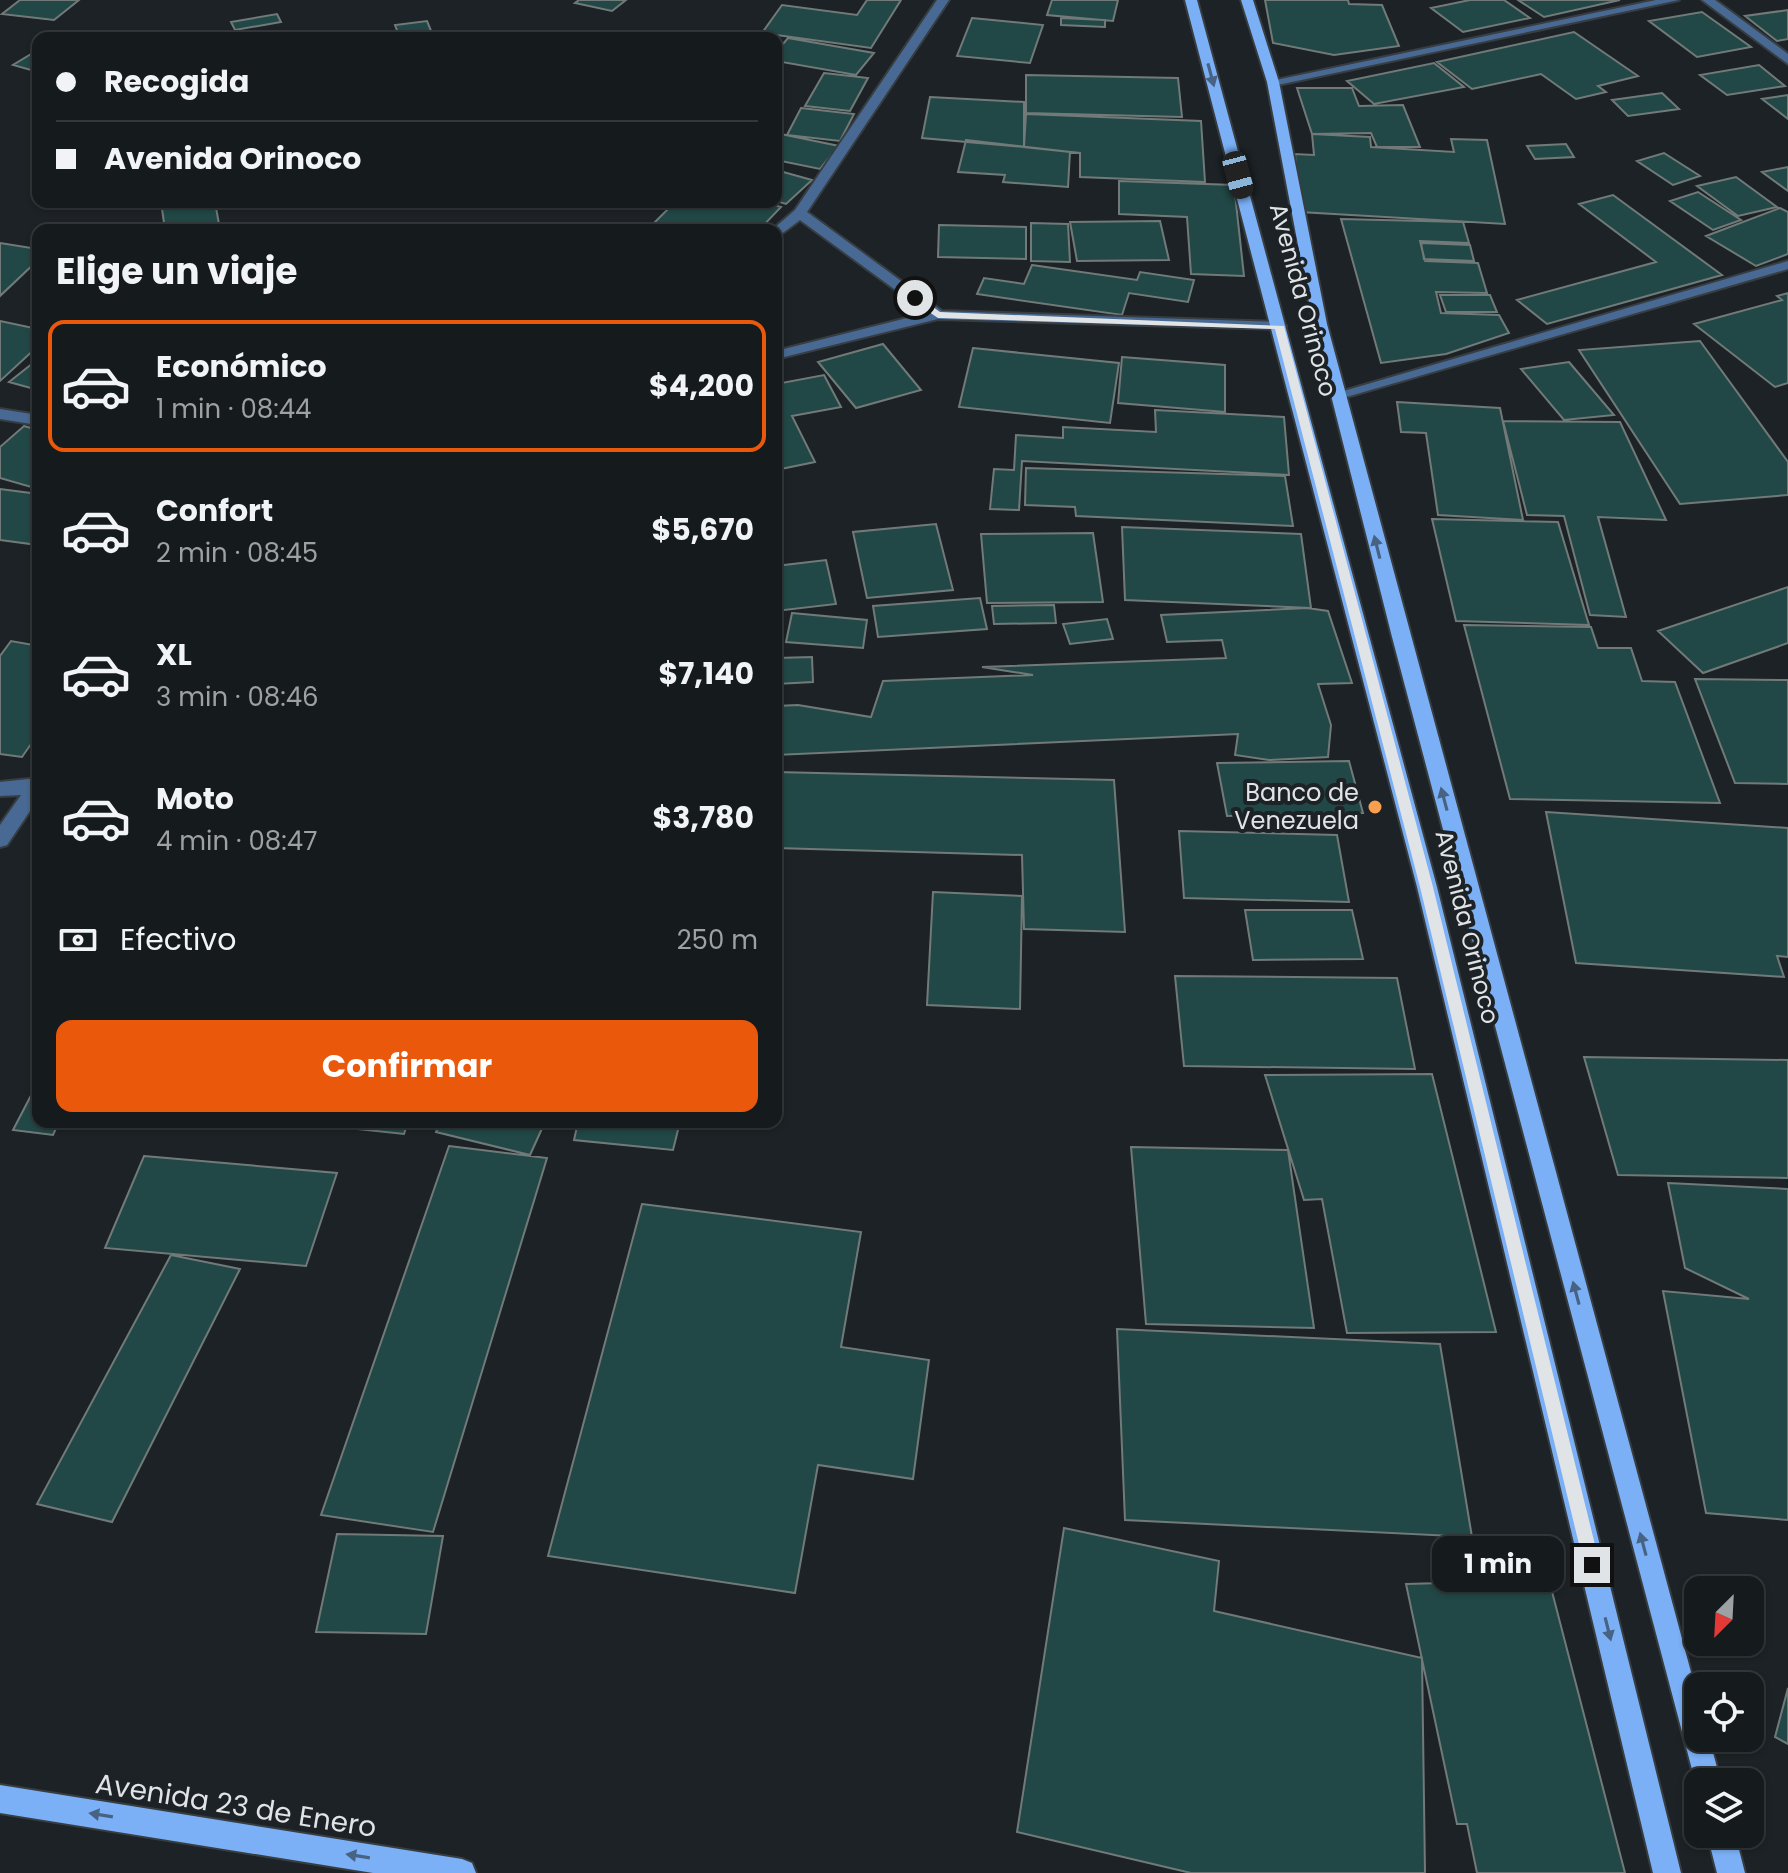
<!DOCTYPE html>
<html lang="es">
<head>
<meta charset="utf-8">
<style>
  body { margin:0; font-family:Poppins,sans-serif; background:#1e2325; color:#f1f3f6; height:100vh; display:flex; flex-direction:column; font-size:30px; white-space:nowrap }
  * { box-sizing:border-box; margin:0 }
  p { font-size:26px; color:#9da1a3 }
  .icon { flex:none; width:44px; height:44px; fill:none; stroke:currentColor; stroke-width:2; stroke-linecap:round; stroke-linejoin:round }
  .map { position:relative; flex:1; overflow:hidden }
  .panel { position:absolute; left:32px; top:224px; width:750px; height:904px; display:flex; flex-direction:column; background:#151a1c; border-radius:16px; box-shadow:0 2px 6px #0004,0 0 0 2px #34383b }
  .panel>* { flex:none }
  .top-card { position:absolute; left:32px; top:32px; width:750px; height:176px; border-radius:16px; box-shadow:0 2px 6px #0004,0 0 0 2px #34383b; display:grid; align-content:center; height:176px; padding:0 24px; background:#151a1c }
  .needle { width:52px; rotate:204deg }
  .controls { position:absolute; left:1684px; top:1576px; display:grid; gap:16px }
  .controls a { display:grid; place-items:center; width:80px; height:80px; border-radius:16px; background:#151a1c; box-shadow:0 2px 6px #0004,0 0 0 2px #34383b; font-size:40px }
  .end { position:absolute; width:36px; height:36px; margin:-18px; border:10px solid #e0e4e6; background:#111; box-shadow:0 0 0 4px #111 }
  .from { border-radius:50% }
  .bubble { position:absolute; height:56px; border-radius:16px; background:#151a1c; box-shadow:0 2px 6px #0004,0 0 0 2px #34383b; font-size:26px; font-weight:700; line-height:56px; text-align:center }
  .car { position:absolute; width:24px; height:48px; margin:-24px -12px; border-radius:10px; box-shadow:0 0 6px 2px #0007; background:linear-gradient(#222 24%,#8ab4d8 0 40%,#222 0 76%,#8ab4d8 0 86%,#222 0) }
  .top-card b { display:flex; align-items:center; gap:28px; height:76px; font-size:30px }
  .top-card b+b { border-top:2px solid #34383b }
  .top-card i { width:20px; height:20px; background:#f1f3f6 }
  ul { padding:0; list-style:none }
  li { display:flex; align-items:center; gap:24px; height:132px; margin:0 16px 12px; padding:0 8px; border:4px solid transparent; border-radius:16px }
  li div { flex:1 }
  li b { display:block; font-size:30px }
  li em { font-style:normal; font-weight:700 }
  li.selected { border-color:#ea580c }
  li>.icon { width:72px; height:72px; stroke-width:1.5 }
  h2 { padding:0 24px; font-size:36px; line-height:96px }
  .pay { display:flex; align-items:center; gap:20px; height:88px; padding:0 24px; font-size:30px }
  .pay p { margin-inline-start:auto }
  .button { display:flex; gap:16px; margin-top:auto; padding:16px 24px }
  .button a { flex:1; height:92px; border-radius:16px; background:#ea580c; color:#fff; font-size:32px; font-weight:700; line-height:92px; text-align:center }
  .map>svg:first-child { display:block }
  .building { fill:#214846; stroke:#717a79; stroke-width:2 }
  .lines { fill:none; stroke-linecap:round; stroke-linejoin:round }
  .minor-casing { stroke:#373d40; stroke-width:4 }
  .major-casing { stroke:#373d40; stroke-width:4 }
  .minor { fill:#486993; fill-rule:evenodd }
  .major { fill:#7bb0f6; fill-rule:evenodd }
  .oneway { fill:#476283 }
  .route { fill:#e0e4e6 }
  .poi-dot { fill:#f99f4d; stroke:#1c2225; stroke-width:3 }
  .labels { text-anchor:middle; stroke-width:8; stroke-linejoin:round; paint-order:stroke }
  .street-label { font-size:24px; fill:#e0e4e6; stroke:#1c2225 }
  .poi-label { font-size:24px; fill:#e0e4e6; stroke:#1c2225; text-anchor:end }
  .near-street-label { font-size:28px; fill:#e0e4e6; stroke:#1c2225 }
</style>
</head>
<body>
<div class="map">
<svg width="1788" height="1873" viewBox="0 0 1788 1873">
  <rect width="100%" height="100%" fill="#1c2225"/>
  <path class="building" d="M20,0H79L54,20L2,14Z
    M579,0H626L612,11L575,3Z
    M867,0H901L871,48L762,33L782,5L857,15Z
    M1052,0H1118L1113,21L1047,15Z
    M1265,0H1348L1349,4L1382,5L1399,46L1334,55L1273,43Z
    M1470,0H1504L1530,18L1463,32L1431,8Z
    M1518,0H1620L1544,17Z
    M1788,10V39L1777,41L1745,16Z
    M1702,12L1751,47L1697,57L1649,21Z
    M277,14L281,22L235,30L231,22Z
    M972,18L1043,25L1030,63L957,56Z
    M1061,18L1105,20V27L1061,25Z
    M427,21L434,38H400L395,25Z
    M1574,32L1638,76L1598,86L1606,92L1576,99L1541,74L1472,89L1437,62Z
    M788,38L874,53L856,75L776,61V52Z
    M31,54L38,57V72L13,65Z
    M1434,63L1464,87L1374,104L1347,81Z
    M1759,65L1785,86L1727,95L1700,75Z
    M824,73L868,78L850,111L805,106Z
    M1026,75L1178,78L1182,117L1026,113Z
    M1297,88H1352L1359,106L1403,105L1420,147H1377L1371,133L1312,134Z
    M1662,93L1679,109L1628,116L1612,100Z
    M1788,95V119L1762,99Z
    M930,97L1024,102V147L922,138Z
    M801,108L854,114L840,141L787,135Z
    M1026,114L1201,121L1205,182L1080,177V153L1024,147Z
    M776,133L839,146L820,169L776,160Z
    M1312,134L1370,137L1371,147L1454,152L1451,139L1487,140L1505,224L1300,212L1295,154L1314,155Z
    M966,140L1070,152L1068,187L1003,182L1005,175L958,172Z
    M1566,144L1574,157L1535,159L1527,146Z
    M1664,153L1700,176L1673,185L1637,161Z
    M1788,167V191L1762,172Z
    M776,170L812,180L786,204L776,201Z
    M1736,177L1777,207L1738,216L1697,186Z
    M1119,181L1234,185L1244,276L1191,274L1187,217L1119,214Z
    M1698,192L1741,220L1713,230L1670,201Z
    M1613,195L1722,275L1547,324L1517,300L1656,262L1579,204Z
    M161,202H215L219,224L165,230Z
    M675,202H763L781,207L759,230H647Z
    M1780,208L1788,212V254L1756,266L1706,236Z
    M1341,219L1463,222L1469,243L1420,241L1425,261L1478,263L1487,293L1436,292L1441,313L1499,315L1509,333L1446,354L1381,363Z
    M1160,221L1169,260L1077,261L1070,222Z
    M1031,223L1068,224L1070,262L1031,261Z
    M939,225L1026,227V259L938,257Z
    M0,243L38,249V260L0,296Z
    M1421,243L1470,245L1474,261L1424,259Z
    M1032,265L1137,280L1140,272L1194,280L1188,302L1129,293L1122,315L977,294L984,278L1024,284Z
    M1788,293V383L1775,387L1694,324L1782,300L1777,296Z
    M1440,295H1490L1497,312H1446Z
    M0,321L38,329V346L0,381Z
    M1700,341L1788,462V495L1680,504L1579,350Z
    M883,344L921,390L856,408L818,362Z
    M973,348L1119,363L1110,423L959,407Z
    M1122,357L1225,365V412L1118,403Z
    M38,359V390L9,382Z
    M1569,362L1614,415L1564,420L1521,369Z
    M824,375L841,407L792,416L815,462L776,470V384Z
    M1397,402L1500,408L1523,520L1438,515L1426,433L1401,432Z
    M1155,410L1284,417L1289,475L1022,461L1019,510L990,509L994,469L1014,470L1016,435L1063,438V427L1156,432Z
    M1503,421L1620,422L1666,520L1598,517L1626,617L1590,615L1564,516L1527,515Z
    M24,426L38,430V489L0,478V447Z
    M1026,468L1285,476L1293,526L1076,516L1075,507L1025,505Z
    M0,489L38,494V545L0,540Z
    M1432,519L1558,522L1589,625L1456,621Z
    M936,524L953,590L867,598L853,532Z
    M1122,527L1301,534L1311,608L1125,600Z
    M1093,533L1103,602L987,603L981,534Z
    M826,560L836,604L776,611V566Z
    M1788,587V643L1703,673L1658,631Z
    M980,598L987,629L878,637L873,606Z
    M1054,605L1056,623L994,624L992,606Z
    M1307,608L1328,611L1352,683L1318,684L1331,725L1328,757L1269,760L1235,755L1238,734L776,755V706L798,705L871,717L883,681L1033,675L982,667L1226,658L1222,640L1167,642L1161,615Z
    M792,613L867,620L863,648L786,642Z
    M1107,619L1113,639L1070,644L1063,624Z
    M1464,625L1591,627L1598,648H1631L1642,681L1675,682L1720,803L1510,799Z
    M38,638V734L22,757L0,754V656L11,641L33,645Z
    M812,657L813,682L776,684V658Z
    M1695,679L1788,680V784L1735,783Z
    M1349,761L1363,813L1227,816L1217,763Z
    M776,772L1114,780L1125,932L1024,929L1022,855L776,848Z
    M1546,812L1788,828V957L1777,956L1784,977L1576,963Z
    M1179,831L1337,835L1349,902L1184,898Z
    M933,892L1022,896L1020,1009L927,1005Z
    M1245,910H1352L1363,959L1253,960Z
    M1175,976L1397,978L1415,1069L1184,1066Z
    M1584,1057L1788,1060V1178L1618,1175Z
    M1432,1074L1496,1332L1347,1333L1322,1199L1304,1200L1265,1075Z
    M38,1082V1122H59L53,1135L13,1130Z
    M291,1122H408L404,1134Z
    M441,1122H545L530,1155L436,1132Z
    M578,1122H680L673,1150L574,1140Z
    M449,1146L547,1158L433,1532L321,1515Z
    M1131,1147L1288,1150L1314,1328L1146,1324Z
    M144,1156L337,1173L306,1266L105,1248Z
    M1668,1183L1788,1189V1520L1706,1513L1663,1291L1749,1299L1685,1268Z
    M642,1204L861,1232L841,1347L929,1360L913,1479L818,1465L795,1593L548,1556Z
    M171,1255L240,1269L112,1522L37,1504Z
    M1117,1329L1440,1344L1472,1537L1125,1520Z
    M1064,1528L1219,1561L1214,1611L1422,1658L1425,1873H1191L1017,1832Z
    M337,1534L443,1536L426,1634L316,1632Z
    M1549,1580L1625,1873H1477L1467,1824H1457L1406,1584Z
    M1788,1688V1744L1775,1737Z"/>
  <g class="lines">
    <g class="minor-casing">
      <path id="minor" d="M937,0H949L807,212L942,311L1279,322L1286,326L1284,329L938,319L776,359V351L927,313L800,220L776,238V230H772L795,210Z
        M1656,0H1679L1273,86L1267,82Z
        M1702,0H1715L1788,54V64Z
        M1788,261V269L1343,398L1338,400L1330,395Z
        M0,409L38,415V425L0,419Z
        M38,778V799L7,845L0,847V825L21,795L0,796V782Z"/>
    </g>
    <g class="major-casing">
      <path id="major" d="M1185,0H1197L1437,887L1681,1873H1653L1417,887Z
        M1241,0H1253L1279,82L1327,324L1698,1698V1738H1709L1721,1782H1698V1792L1392,637L1313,324L1267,82Z
        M0,1785L462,1859L472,1863L476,1873H373L0,1813Z
        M1707,1834H1735L1745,1873H1717Z"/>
    </g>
    <use href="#minor" class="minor"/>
    <use href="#major" class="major"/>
  </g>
  <defs><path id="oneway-solid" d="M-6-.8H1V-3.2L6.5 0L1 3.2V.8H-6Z" transform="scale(2)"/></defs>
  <g class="oneway">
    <use href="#oneway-solid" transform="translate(1211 75) rotate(75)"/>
    <use href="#oneway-solid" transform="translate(1377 547) rotate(-104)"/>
    <use href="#oneway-solid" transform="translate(1444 799) rotate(-105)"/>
    <use href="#oneway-solid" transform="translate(1576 1293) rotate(-105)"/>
    <use href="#oneway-solid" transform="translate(1643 1544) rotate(-105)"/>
    <use href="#oneway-solid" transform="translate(1608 1629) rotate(76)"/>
    <use href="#oneway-solid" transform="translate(101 1815) rotate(-171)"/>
    <use href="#oneway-solid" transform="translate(358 1856) rotate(-171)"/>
  </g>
  <path class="route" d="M911,296H918L940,312L1284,326L1433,887L1600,1565L1598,1571H1586L1584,1565L1420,887L1275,329L938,318L911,300Z"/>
  <circle class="poi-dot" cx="1375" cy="807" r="8"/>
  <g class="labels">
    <g class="street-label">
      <text transform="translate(1303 300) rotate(75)" y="8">Avenida Orinoco</text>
      <text transform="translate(1467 927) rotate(76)" y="8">Avenida Orinoco</text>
    </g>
    <g class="poi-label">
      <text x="1359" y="801">Banco de<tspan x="1359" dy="28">Venezuela</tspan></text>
    </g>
    <g class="near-street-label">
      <text transform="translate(236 1805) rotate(9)" y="10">Avenida 23 de Enero</text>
    </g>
  </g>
</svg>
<div class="controls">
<a><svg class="needle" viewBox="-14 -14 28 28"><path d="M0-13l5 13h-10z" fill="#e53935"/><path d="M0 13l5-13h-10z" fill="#9da1a3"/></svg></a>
<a><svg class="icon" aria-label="locate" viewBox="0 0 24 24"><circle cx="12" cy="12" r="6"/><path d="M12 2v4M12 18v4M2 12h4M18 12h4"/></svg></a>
<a><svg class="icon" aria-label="layers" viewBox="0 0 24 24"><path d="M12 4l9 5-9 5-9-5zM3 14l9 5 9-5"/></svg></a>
</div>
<i class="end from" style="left:915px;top:298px"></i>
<i class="end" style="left:1592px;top:1565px"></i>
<div class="bubble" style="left:1432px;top:1536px;width:132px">1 min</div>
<i class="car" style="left:1238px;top:175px;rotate:165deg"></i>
<div class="top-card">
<b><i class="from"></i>Recogida</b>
<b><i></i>Avenida Orinoco</b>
</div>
<section class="panel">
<h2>Elige un viaje</h2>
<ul>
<li class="selected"><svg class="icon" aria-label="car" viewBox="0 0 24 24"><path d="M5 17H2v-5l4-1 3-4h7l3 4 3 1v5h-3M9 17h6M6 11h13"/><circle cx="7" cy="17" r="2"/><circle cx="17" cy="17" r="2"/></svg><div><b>Económico</b><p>1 min · 08:44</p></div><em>$4,200</em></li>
<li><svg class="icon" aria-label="car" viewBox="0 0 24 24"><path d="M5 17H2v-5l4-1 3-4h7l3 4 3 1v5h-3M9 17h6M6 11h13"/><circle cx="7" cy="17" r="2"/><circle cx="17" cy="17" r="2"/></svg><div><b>Confort</b><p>2 min · 08:45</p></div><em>$5,670</em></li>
<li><svg class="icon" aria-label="car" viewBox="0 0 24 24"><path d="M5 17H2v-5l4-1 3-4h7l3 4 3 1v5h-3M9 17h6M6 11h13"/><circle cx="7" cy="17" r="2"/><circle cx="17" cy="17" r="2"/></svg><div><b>XL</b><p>3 min · 08:46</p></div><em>$7,140</em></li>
<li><svg class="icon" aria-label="car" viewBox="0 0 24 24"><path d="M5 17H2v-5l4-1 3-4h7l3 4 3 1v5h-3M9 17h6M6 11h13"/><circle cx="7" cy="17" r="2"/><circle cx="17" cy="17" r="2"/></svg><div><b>Moto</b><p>4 min · 08:47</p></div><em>$3,780</em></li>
</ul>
<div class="pay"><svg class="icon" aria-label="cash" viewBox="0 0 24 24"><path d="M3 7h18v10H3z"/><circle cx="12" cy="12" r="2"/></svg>Efectivo<p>250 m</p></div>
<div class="button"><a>Confirmar</a></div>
</section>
</div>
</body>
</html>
